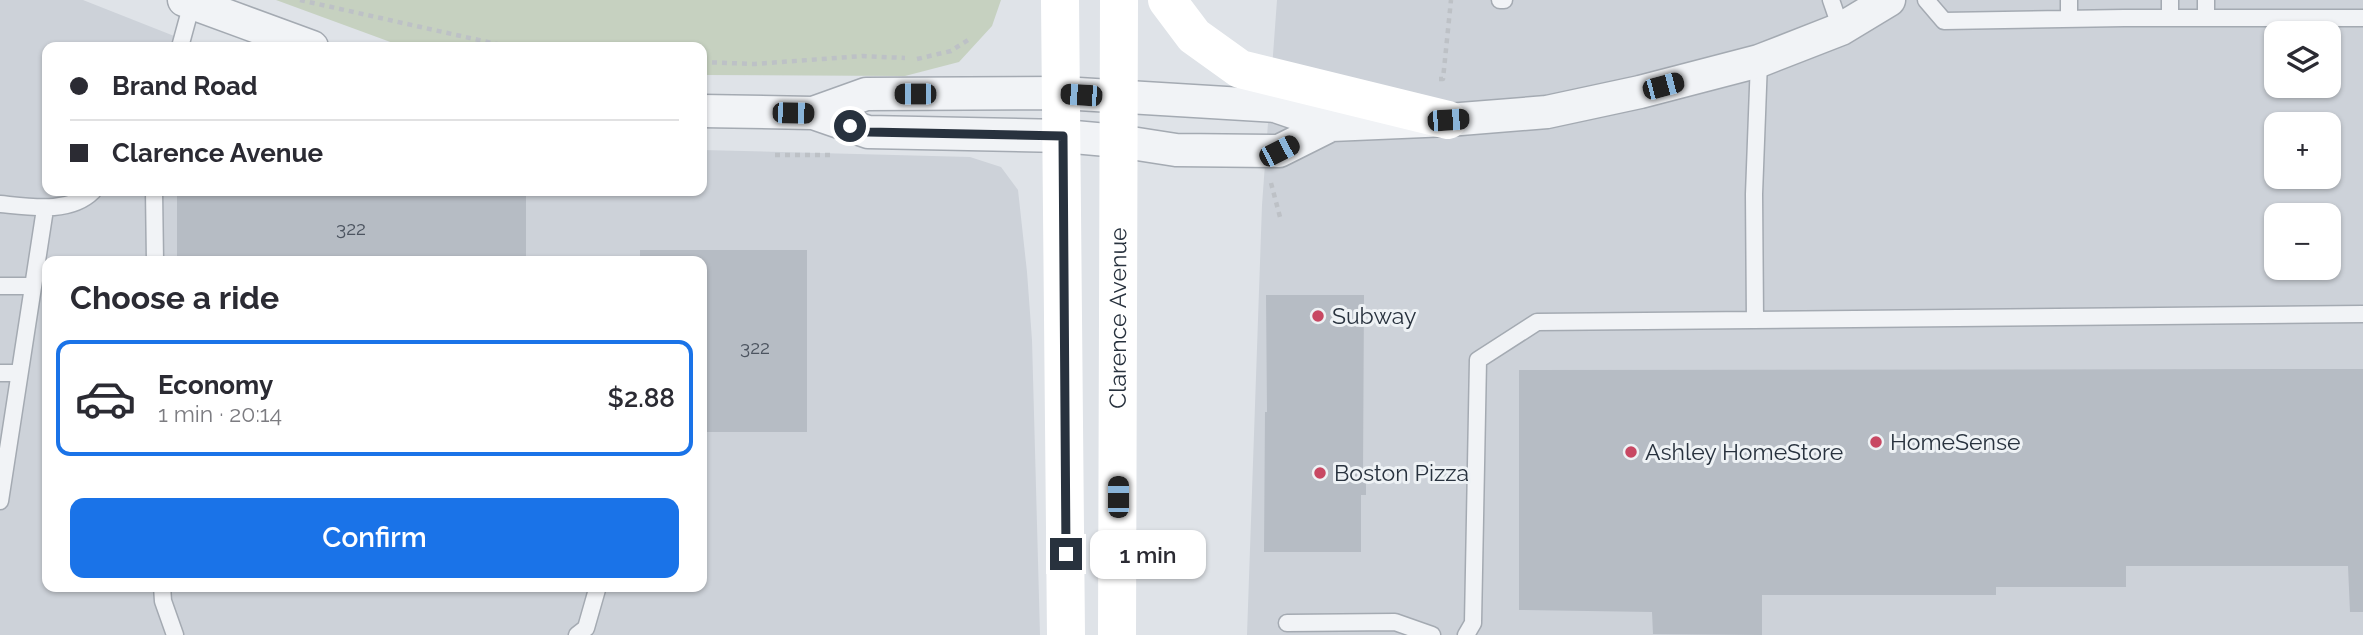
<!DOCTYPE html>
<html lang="en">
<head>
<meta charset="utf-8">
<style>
  body { margin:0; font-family:Raleway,sans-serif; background:#f2f2f3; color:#2b2b33; height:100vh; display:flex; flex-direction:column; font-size:26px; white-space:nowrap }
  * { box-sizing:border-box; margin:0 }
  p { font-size:23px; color:#7c7c81 }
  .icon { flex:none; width:38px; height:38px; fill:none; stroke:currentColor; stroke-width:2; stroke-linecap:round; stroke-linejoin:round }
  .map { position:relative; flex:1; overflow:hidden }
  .details { position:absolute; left:42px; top:256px; width:665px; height:336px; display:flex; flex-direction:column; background:#fff; border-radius:14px; box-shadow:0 2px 5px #0004 }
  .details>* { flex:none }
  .hud { position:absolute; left:42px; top:42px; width:665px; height:154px; border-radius:14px; box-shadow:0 2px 5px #0004; display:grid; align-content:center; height:154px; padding:0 28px; background:#fff }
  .tools { position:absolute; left:2264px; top:21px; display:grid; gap:14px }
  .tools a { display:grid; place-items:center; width:77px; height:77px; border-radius:14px; background:#fff; box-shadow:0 2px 5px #0004; font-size:35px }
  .end { position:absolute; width:32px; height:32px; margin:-16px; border:9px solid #28323e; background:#fff; box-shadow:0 0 0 4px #fff }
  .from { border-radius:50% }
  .bubble { position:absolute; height:49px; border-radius:14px; background:#fff; box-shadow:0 2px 5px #0004; font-size:23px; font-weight:600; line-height:49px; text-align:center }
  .car { position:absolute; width:21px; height:42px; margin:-21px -10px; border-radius:9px; box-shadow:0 0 5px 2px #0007; background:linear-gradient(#222 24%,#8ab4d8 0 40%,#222 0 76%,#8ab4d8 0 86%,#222 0) }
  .hud b { display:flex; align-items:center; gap:24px; height:66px; font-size:26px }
  .hud b+b { border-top:2px solid #e1e1e2 }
  .hud i { width:18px; height:18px; background:#2b2b33 }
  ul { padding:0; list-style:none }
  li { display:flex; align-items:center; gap:21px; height:116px; margin:0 14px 10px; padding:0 14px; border:4px solid transparent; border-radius:14px }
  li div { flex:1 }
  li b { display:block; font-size:26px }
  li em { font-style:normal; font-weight:600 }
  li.selected { border-color:#1a73e8 }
  li>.icon { width:63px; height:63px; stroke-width:1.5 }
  h2 { padding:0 28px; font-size:32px; line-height:84px }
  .cta { display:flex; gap:14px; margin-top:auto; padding:14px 28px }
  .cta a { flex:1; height:80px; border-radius:14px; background:#1a73e8; color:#fff; font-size:28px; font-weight:600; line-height:80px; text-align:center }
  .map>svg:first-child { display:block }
  .built { fill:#cdd2d9; fill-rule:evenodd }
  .green { fill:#c6d1c0 }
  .building { fill:#b6bcc4 }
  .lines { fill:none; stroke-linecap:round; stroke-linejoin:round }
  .lane-casing { stroke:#a4aab2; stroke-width:19 }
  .street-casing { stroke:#a4aab2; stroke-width:35 }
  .path { stroke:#bdc1c6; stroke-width:4.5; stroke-dasharray:5 5; stroke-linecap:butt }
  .lane { stroke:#f1f3f6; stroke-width:16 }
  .street { stroke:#f1f3f6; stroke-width:32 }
  .secondary { stroke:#fff; stroke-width:38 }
  .route { stroke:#28323e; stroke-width:9 }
  .poi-dot { fill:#c84863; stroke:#eef2f5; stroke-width:2.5 }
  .labels { text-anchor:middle; stroke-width:6; stroke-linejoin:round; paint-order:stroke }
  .number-label { font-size:19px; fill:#4c5460 }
  .poi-label { font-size:23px; fill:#28323e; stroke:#eef2f5; text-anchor:start }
  .street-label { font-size:23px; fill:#28323e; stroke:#eef2f5 }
</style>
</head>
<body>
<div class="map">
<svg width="2363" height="635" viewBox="0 0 2363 635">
  <rect width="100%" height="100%" fill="#dfe3e8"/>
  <path class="built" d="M0,0H83L202,47H47V191H702V150L970,157L1001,167L1018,190L1027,272L1032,340L1040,635H0ZM47,261H702V586H47Z
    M1277,0H2363V635H1247L1262,205ZM2277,33H2329V86H2277ZM2277,124H2329V177H2277ZM2277,215H2329V268H2277Z"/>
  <path class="green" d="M276,0H1001L992,26L959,62L905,76L702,75V47H404Z"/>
  <path class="building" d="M273,191L526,192V261H177V195H273Z
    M640,250H807V432H702V261H640Z
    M1266,295H1364L1363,473H1366V495H1361V552H1264L1265,412H1267Z
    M2363,369V612H2350L2348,566H2126V587H1996V595H1762V635L1653,634L1652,612L1519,610V370Z
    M219,586H531V592H219Z"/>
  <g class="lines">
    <g class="lane-casing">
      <path id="lane" d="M1500,0H1504
        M1831,0L1841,29
        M1926,0L1944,21L2124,18H2363
        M2069,0V18
        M2170,0V18
        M2206,18V0
        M180,47L192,3
        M154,191L155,261
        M0,204C30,207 70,214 93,191
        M0,286H33
        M1755,320L1754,194L1759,61
        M0,373H19
        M0,501L45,209
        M162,586L163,601L175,635
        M1287,623L1395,622L1432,635
        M577,635L586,628L598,586
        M1466,635L1473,623L1478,360L1537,322L2363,314"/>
    </g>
    <g class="street-casing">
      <path id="street" d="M184,0L312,47
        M702,111L813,113L868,132L1063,136L1118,141L1176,150L1279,151L1331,125
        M813,113L866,94L1062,93L1275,106L1331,125L1448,120L1547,112L1640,92L1759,61L1841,29L1889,0"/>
    </g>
    <path class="path" d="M300,0L510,47
      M917,59L951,51L971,38
      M702,62L755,64L862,56L905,58
      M1439,79H1443L1451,0
      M775,155H830
      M1271,183L1280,217"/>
    <use href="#lane" class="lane"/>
    <use href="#street" class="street"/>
    <g class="secondary">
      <path d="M1060,0L1066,635"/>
      <path d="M1167,0L1194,36L1240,69L1448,120"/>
      <path id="s1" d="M1117,635L1119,0"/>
    </g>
  </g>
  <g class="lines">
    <path class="route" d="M850,126L868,132L1063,136L1066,554"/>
  </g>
  <g class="poi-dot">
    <circle cx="1318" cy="316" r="7"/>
    <circle cx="1876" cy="442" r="7"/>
    <circle cx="1631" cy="452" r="7"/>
    <circle cx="1320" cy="473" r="7"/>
  </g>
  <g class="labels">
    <g class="number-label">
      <text x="351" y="235">322</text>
      <text x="755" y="354">322</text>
    </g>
    <g class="poi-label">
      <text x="1332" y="324">Subway</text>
      <text x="1890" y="450">HomeSense</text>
      <text x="1645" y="460">Ashley HomeStore</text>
      <text x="1334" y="481">Boston Pizza</text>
    </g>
    <g class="street-label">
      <text dy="8" stroke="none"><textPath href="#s1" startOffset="317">Clarence Avenue</textPath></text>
    </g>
  </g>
</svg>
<div class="tools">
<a><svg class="icon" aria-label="layers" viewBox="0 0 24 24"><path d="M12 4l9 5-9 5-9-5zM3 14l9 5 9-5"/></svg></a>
<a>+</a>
<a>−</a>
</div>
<i class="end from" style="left:850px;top:126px"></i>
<i class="end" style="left:1066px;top:554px"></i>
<div class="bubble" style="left:1090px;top:530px;width:116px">1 min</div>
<i class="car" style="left:1663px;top:86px;rotate:75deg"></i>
<i class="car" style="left:915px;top:94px;rotate:270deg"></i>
<i class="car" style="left:1081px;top:95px;rotate:274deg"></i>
<i class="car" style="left:793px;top:113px;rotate:91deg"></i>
<i class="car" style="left:1448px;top:120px;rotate:86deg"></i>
<i class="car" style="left:1279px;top:151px;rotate:63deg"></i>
<i class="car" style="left:1118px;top:497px;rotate:0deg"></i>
<div class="hud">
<b><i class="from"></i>Brand Road</b>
<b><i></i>Clarence Avenue</b>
</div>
<section class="details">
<h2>Choose a ride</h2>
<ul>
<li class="selected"><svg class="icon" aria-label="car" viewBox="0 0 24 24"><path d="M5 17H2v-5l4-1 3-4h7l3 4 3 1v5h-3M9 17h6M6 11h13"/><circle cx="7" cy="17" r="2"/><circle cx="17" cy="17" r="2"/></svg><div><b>Economy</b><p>1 min · 20:14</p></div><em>$2.88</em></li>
</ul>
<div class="cta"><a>Confirm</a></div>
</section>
</div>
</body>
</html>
